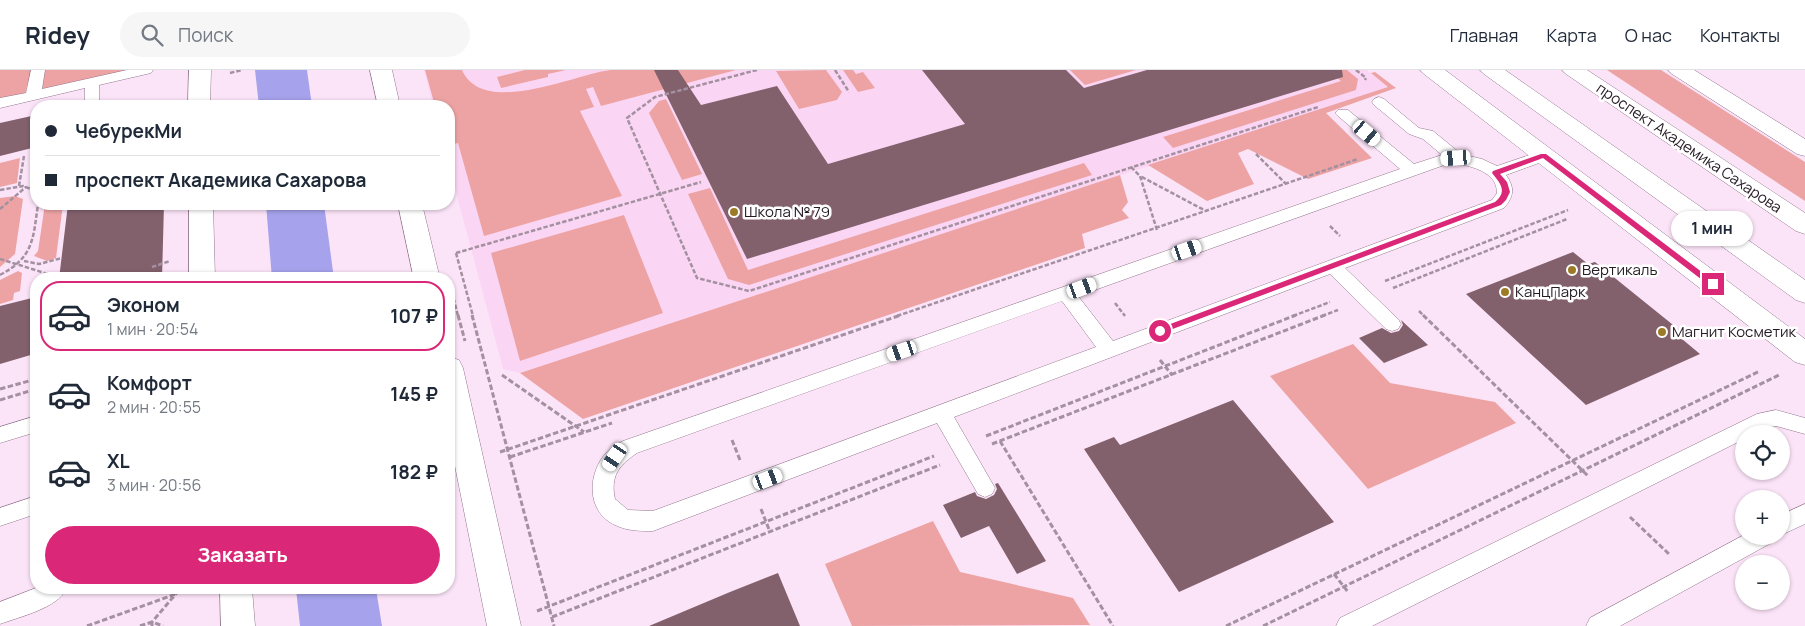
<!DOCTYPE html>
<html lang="ru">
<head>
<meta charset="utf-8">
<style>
  body { margin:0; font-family:Manrope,sans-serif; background:#f6f6f7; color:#1f2937; height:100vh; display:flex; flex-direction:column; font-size:19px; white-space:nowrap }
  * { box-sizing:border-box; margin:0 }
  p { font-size:16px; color:#747a83 }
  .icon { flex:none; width:28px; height:28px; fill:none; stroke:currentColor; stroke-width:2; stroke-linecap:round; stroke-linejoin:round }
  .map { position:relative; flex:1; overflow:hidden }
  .sheet { position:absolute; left:30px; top:202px; width:425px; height:322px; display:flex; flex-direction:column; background:#fff; border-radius:20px; box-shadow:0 1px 4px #0004 }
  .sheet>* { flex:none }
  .guide { position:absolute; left:30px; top:30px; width:425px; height:110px; border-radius:20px; box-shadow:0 1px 4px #0004; display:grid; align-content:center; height:110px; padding:0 15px; background:#fff }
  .fabs { position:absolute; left:1735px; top:355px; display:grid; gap:10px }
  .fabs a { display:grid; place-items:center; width:55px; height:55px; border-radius:50%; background:#fff; box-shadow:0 1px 4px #0004; font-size:25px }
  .end { position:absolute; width:22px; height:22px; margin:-11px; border:6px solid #db2777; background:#fff; box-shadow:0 0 0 2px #fff }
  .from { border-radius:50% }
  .bubble { position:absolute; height:35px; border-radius:18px; background:#fff; box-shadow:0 1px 4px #0004; font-size:16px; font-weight:700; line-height:35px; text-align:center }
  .car { position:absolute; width:15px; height:30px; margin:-15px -8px; border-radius:6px; box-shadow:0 0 4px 1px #0007; background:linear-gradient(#fff 24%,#345 0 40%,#fff 0 76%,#345 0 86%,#fff 0) }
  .guide b { display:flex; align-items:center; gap:18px; height:48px; font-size:19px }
  .guide b+b { border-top:1px solid #e0e1e3 }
  .guide i { width:12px; height:12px; background:#1f2937 }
  ul { padding:9px 0 0; list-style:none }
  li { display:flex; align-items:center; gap:15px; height:70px; margin:0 10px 8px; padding:0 5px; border:2px solid transparent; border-radius:20px }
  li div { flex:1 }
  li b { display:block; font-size:19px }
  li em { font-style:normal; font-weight:700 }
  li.current { border-color:#db2777 }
  li>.icon { width:45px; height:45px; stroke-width:1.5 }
  .button { display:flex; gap:10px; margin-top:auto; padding:10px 15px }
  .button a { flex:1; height:58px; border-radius:30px; background:#db2777; color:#fff; font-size:20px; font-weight:700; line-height:58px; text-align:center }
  header { display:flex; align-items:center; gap:30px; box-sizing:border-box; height:70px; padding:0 25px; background:#fff; border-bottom:1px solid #e0e1e3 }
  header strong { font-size:24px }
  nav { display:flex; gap:28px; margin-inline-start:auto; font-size:18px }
  .search { width:350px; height:45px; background:#f6f6f7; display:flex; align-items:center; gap:12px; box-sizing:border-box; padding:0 18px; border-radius:28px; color:#747a83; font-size:19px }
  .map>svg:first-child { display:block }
  .built { fill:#fbd6f4 }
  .green { fill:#eda3a4 }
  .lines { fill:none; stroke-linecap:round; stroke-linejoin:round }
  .river { fill:#a6a2eb; fill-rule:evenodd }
  .building { fill:#82616d }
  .service-casing { stroke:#92778e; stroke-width:1 }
  .pedestrian-casing { stroke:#92778e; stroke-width:1 }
  .minor-casing { stroke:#92778e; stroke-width:1 }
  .tertiary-casing { stroke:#92778e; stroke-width:1 }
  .path-far1 { stroke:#a390a0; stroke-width:2.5; stroke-dasharray:4.5 2; stroke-linecap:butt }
  .path { stroke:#a390a0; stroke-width:3; stroke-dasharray:5.5 2.5; stroke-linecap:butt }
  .service { fill:#fff; fill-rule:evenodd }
  .pedestrian { fill:#fff; fill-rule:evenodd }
  .minor { fill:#fff; fill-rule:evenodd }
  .tertiary { fill:#fff; fill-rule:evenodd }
  .route { fill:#db2777 }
  .poi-dot { fill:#9b7b25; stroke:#fff; stroke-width:2 }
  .labels { text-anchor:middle; stroke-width:5; stroke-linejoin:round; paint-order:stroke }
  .street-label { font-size:15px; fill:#251a23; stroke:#fff }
  .poi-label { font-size:15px; fill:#251a23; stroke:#fff; text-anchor:start }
</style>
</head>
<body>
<header>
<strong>Ridey</strong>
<div class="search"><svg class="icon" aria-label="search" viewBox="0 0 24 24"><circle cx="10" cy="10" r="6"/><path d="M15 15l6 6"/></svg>Поиск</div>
<nav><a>Главная</a><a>Карта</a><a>О нас</a><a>Контакты</a></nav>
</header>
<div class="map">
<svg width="1805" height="556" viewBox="0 0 1805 556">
  <rect width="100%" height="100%" fill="#fce4f8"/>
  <path class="built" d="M424,0H1367L1389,17L520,303L503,299L449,96V36H433Z"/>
  <path class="green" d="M0,0H130L0,29Z
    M425,0H462C483,48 575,4 611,0C623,0 636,0 649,0C678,0 707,0 736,0L601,36L593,17L586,19L594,37L580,41L622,126L484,166L458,73L449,75V36H435Z
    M525,0H566L548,4V7L501,18L497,7Z
    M826,0L842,22L837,30L799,39L776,1Z
    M843,0H853L856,4L863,2L875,18L858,22Z
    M1070,0H1136L1085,15Z
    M1328,0H1347L1358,9L1356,20L1173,78L1163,67L1341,11Z
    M1607,0H1661L1805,92V131Z
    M1375,2L1396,18L1326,43L1372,88L1308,109L1248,79L1238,83L1254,114L1207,131L1148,95L1388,17L1371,3Z
    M666,29L702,104L682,110L649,43L659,31Z
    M20,88L17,113L0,117V93Z
    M1084,93L1092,105L749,215L728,209L688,124L710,118L748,200Z
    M1120,105L1128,132L1122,140L1129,148L1082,164L1085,178L583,349L520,303Z
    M15,126L23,129L15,184L0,197V128Z
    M45,134H63L56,188L47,191L34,186L38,181Z
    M624,145L663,243L520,291L491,183Z
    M18,201L22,203L20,221L14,223L13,230L0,234V210Z
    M1353,274L1390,313L1495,332L1516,353L1368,419L1270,306Z
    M933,451L960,502L1073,528L1090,555L852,556L825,494Z"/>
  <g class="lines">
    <path class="river" d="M255,0H307L312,36H259Z
      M266,134H324L334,209H272Z
      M296,519H376L382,556H300Z"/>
  </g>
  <path class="building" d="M654,0H678L701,35L777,16L828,94L965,54L922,0H1066L1084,18L1147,0H1342L1343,7L747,189Z
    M36,45V77L0,86V53Z
    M68,134H164L162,209H59Z
    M1573,182L1588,194L1595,192L1688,267L1682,269L1700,284L1586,335L1466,224Z
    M36,227V270L34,284L0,294V236Z
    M1401,250L1428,275L1384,293L1359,268L1382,258L1391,263L1399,261L1403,255Z
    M1233,330L1334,452L1179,522L1084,379L1114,367L1120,375Z
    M998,413L1046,491L1017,504L989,456L961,468L943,435L975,422L977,426L986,429L994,425L997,419L995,414Z
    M778,503L800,556H649L730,522Z"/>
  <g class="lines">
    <g class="service-casing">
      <path id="service" d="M31,0H45L42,19L127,0H153L151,3L99,15V36H85V18L0,38V28L26,23Z
        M1379,27L1384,29L1419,58L1433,61L1461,84L1482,89L1497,96L1544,80L1550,81L1552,85L1550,89L1506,105C1515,118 1514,126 1504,138L1345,198L1398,249L1401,254L1398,259L1392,261L1386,259L1330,204L954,347L995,418L992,424L985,427L978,424L937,353L653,461C640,461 627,461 615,455C586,442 587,403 607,382C611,377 618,374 623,371L1400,99L1338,46L1335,43L1338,40H1348L1414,94L1442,85L1423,69L1409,64L1374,35L1372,32L1374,29ZM1456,93C1473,97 1497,102 1497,123L1492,130L1113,271L1078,226L1447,94ZM1062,231L1096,277L653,441L628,440L615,429C610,406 619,395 637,383Z
        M1776,340L1805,348V364L1776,356L1767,358L1755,364H1744V369L1372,556H1336L1340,548L1757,344Z
        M36,346V362L0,373V357Z
        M36,426V444L0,456V438Z
        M1805,434V454L1781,465V445Z
        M1744,465L1774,466L1771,473L1620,556H1586L1590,548Z
        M36,518L66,519C58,538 19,547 0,554V532Z"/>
    </g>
    <g class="pedestrian-casing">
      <path id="pedestrian" d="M189,0H211L210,36H188Z
        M370,0H392L400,36H378Z
        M189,134H213L215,209H189Z
        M398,134H422L440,209H414Z
        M449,287L459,290L463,298L521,556H487L449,366Z
        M220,519H252L255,556H221Z"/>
    </g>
    <g class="minor-casing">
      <path id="minor" d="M1420,0H1445L1805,269V295L1795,292L1424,4Z
        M1668,0H1694L1805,69V86L1797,84L1672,4Z"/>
    </g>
    <g class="tertiary-casing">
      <path id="tertiary" d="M1480,0H1505L1805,210V233L1796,230L1484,4Z
        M1562,0H1587L1805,143V164L1796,161L1566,4Z"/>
    </g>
    <path class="path-far1" d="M757,0L655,27L627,48L697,208L749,221L1318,37
      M835,0L849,22
      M1356,0L1366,8L1365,10
      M230,3L242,0
      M1256,84L1286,114
      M1131,97L1140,106
      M19,116L24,86
      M35,119L36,114
      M0,120L23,116L36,121
      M0,139L26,117
      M1330,156L1340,166
      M1157,160L1140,106L1206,141
      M456,183L473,246
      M456,183L701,112
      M0,189L48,204V209
      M24,191L39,194L62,188
      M152,197L170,191
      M0,205C34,187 33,169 38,134
      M1385,211L1568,140
      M1393,218L1567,149
      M452,222L458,246
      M1115,233L1125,246
      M1419,241L1424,246
      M897,246L1358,89
      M1293,246L1330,232
      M1322,246L1338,240"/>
    <path class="path" d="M458,245L465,271
      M472,245L554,556
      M1423,245L1588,406
      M1160,290L1172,305
      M502,305L584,362
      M0,319L36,309
      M0,330L36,319
      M986,366L1296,245
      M732,370L740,390
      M1000,371L1113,556
      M992,374L1325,245
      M500,382L901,245
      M510,387L612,353
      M761,439L770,462
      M1630,447L1669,484
      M1334,504L1348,522
      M537,541L934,386
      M552,547L940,395
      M87,556L176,524V519
      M140,556L152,552L163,556
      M152,556V552L180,519
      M1226,556L1760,301
      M1263,556L1779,305"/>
    <use href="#service" class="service"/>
    <use href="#pedestrian" class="pedestrian"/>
    <use href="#minor" class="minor"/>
    <use href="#tertiary" class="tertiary"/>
  </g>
  <path class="route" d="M1541,84H1546L1715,212V216H1710L1543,88L1500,104L1507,112L1510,122L1506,130L1501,135L1162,263H1157L1155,261L1157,259L1495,132C1508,121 1500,113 1492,103L1493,101Z"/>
  <g class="poi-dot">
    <circle cx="734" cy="142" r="5"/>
    <circle cx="1572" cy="200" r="5"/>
    <circle cx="1505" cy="222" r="5"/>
    <circle cx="1662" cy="262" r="5"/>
  </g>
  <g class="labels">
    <g class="street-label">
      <text transform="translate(1689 78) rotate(34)" y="5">проспект Академика Сахарова</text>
    </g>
    <g class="poi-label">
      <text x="744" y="147">Школа № 79</text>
      <text x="1582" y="205">Вертикаль</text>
      <text x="1515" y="227">КанцПарк</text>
      <text x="1672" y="267">Магнит Косметик</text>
    </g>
  </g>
</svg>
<div class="fabs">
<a><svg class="icon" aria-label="locate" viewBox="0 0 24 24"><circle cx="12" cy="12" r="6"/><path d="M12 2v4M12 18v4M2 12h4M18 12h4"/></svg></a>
<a>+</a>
<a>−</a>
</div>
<i class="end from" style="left:1160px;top:261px"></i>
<i class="end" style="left:1713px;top:214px"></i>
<div class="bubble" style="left:1671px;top:141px;width:82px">1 мин</div>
<i class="car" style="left:1367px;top:63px;rotate:130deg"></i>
<i class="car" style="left:1456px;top:88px;rotate:266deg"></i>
<i class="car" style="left:1187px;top:180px;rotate:71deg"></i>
<i class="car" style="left:1082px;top:218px;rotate:70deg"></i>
<i class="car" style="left:902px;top:281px;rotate:251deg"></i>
<i class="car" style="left:615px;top:387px;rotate:214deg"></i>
<i class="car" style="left:768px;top:409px;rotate:69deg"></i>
<div class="guide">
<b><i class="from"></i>ЧебурекМи</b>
<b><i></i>проспект Академика Сахарова</b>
</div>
<section class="sheet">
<ul>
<li class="current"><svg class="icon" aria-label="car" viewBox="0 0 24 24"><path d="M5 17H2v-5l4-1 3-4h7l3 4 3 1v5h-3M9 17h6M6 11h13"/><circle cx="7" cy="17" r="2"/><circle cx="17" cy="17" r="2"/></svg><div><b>Эконом</b><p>1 мин · 20:54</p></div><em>107 ₽</em></li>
<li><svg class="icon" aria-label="car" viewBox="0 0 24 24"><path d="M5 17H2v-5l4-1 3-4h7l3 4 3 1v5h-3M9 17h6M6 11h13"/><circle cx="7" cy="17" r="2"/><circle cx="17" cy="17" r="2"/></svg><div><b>Комфорт</b><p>2 мин · 20:55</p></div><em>145 ₽</em></li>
<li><svg class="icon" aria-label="car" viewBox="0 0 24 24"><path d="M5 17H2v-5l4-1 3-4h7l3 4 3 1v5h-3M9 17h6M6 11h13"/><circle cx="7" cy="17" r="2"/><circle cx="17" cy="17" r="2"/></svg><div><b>XL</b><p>3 мин · 20:56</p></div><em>182 ₽</em></li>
</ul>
<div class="button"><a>Заказать</a></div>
</section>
</div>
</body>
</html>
